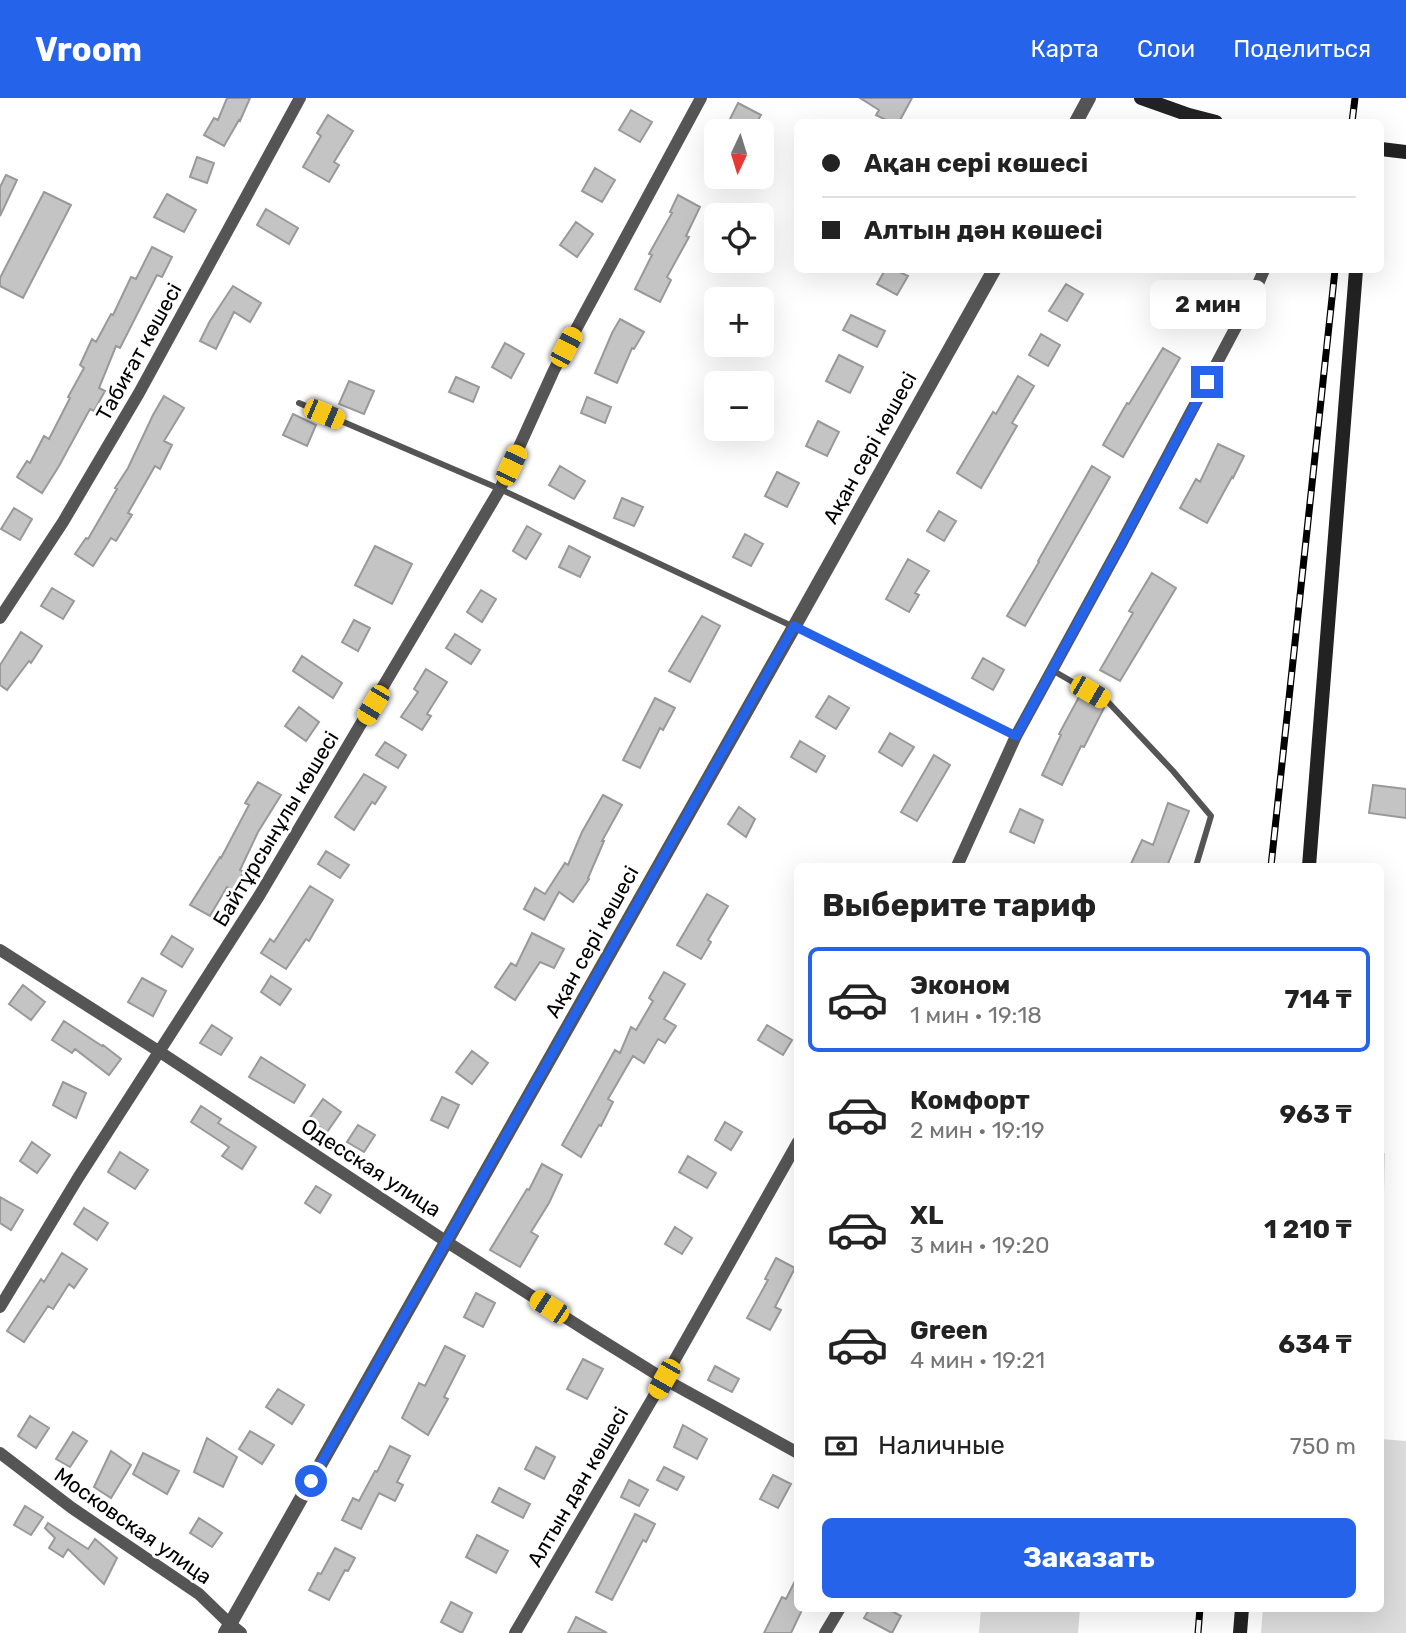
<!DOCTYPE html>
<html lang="ru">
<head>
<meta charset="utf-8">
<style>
  body { margin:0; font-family:Rubik,sans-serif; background:#f6f6f6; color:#222; height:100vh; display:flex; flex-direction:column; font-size:26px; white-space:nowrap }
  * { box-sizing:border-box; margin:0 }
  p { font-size:23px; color:#767676 }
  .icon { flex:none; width:38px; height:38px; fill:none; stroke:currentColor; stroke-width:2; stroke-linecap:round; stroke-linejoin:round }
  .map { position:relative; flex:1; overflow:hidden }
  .drawer { position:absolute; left:794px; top:765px; width:590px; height:749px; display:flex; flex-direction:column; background:#fff; border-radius:10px; box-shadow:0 7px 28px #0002 }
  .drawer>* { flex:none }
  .banner { position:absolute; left:794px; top:21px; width:590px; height:154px; border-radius:10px; box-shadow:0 7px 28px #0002; display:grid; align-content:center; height:154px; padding:0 28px; background:#fff }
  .needle { width:46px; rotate:184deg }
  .tools { position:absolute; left:704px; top:21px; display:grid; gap:14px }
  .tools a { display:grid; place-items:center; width:70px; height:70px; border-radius:10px; background:#fff; box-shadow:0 7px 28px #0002; font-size:35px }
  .end { position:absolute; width:32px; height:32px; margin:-16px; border:9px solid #2563eb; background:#fff; box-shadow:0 0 0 4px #fff }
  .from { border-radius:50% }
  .bubble { position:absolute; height:49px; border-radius:10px; background:#fff; box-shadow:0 7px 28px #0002; font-size:23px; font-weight:700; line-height:49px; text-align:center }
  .car { position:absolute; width:21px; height:42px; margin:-21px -10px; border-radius:9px; box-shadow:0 0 5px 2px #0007; background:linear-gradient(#f5c518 24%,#345 0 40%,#f5c518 0 76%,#345 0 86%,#f5c518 0) }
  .banner b { display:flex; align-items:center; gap:24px; height:66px; font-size:26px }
  .banner b+b { border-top:2px solid #e0e0e0 }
  .banner i { width:18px; height:18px; background:#222 }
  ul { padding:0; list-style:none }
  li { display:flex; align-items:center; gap:21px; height:105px; margin:0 14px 10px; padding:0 14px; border:4px solid transparent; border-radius:10px }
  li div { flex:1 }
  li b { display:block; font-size:26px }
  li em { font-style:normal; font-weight:700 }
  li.active { border-color:#2563eb }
  li>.icon { width:63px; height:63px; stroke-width:1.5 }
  h2 { padding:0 28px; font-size:32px; line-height:84px }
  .pay { display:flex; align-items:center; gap:18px; height:77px; padding:0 28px; font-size:26px }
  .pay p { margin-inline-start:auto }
  .action { display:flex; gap:14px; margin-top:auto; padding:14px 28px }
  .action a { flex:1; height:80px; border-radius:10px; background:#2563eb; color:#fff; font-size:28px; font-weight:700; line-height:80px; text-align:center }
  header { display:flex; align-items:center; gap:42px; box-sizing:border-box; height:98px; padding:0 35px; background:#2563eb; color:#fff }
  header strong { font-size:33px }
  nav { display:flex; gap:38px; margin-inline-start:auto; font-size:24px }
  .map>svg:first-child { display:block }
  .green { fill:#dcdcdc }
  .building { fill:#c4c4c4; stroke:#999; stroke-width:2 }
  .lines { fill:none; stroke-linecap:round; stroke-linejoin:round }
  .service { stroke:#555; stroke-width:6 }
  .minor { stroke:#555; stroke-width:12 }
  .tertiary { stroke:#555; stroke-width:14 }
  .secondary { stroke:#222; stroke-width:14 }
  .rail-casing { stroke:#000; stroke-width:7 }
  .rail { stroke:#fff; stroke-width:4.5; stroke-dasharray:13; stroke-linecap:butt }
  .route { stroke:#2563eb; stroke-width:9 }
  .labels { text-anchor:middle; stroke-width:6; stroke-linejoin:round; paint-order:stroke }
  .street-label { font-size:21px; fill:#000; stroke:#fff }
</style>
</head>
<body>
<header>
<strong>Vroom</strong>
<nav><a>Карта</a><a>Слои</a><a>Поделиться</a></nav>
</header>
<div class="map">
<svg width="1406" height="1535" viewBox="0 0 1406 1535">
  <rect width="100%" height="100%" fill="#fff"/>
  <path class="green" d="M1381,1054L1385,1055L1381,1220Z
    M1381,1341L1406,1343V1535H1261L1263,1510H1381Z
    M981,1510H1080L1078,1535H979Z"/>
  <path class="building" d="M227,0H250L240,23L239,22L224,48L204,37L214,20L218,22Z
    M860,0H912L899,24H890L876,17L879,12Z
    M738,5L761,17L752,33H744L728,25Z
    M631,12L652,24L640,44L619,32Z
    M328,17L353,33L334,64L339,67L329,84L303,69L321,38L317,35Z
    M197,59L214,65L207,85L190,79Z
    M595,70L615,82L602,104L582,93Z
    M6,77L17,82L0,118V89Z
    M44,94L71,107L23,200L0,188V180Z
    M167,96L196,112L184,134L154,119Z
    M678,97L700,109L686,138L689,139L667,179L671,182L660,204L635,191L652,157L649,156L672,115L670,114Z
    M266,111L298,130L289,146L257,127Z
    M576,124L593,136L577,159L560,147Z
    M152,149L172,159L162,179L157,177L120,250L116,248L99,290L105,293L94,313L90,311L59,368L42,395L17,379L27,363L30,365L44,338L49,341L70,300L68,299L84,270L80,267L92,241L96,244L111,216L113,217L131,179L136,181Z
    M885,172H895L908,178L897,197L877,186Z
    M1066,186L1083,196L1067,223L1049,213Z
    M233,188L261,205L250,224L234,214L216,251L200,243L210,223Z
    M1195,192L1213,203L1199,229L1180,218Z
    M851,217L885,233L877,249L843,232Z
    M620,221L644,234L634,251L632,250L617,285L595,275L612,235Z
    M1041,236L1060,247L1048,268L1029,257Z
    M505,245L524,256L511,280L492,269Z
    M1163,250L1180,260L1123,359L1103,347L1127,305L1129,306Z
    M839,257L863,269L850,295L826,283Z
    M1018,278L1034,288L1012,325L1017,328L981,390L957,375L993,314L996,316Z
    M456,279L479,289L473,304L449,294Z
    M349,283L374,293L364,316L339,306Z
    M164,298L184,310L164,343L172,347L160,371L155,368L128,415L132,417L116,443L111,440L93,468L75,456L86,440L88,441L117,391L115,390L128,370L153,317Z
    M587,299L611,309L605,325L581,315Z
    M293,316L316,327L307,348L283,337Z
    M818,323L839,334L827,358L806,348Z
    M1218,346L1244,358L1233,380L1232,379L1207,425L1180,410L1196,381L1200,384Z
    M560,368L585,383L574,401L549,387Z
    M1092,368L1110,379L1025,528L1007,518L1039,464L1038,463Z
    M777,374L799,385L787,409L765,398Z
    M622,400L643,409L634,428L614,420Z
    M14,410L32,421L20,442L1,431Z
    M939,413L956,423L944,443L927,433Z
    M527,428L541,436L526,461L513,453Z
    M745,436L763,446L751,468L733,459Z
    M375,448L412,466L392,506L355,487Z
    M569,448L590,459L580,479L559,469Z
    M908,461L929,473L915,495L919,497L909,514L886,501Z
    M1152,475L1176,490L1120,583L1100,572L1133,515L1129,513Z
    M52,490L74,503L63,521L41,508Z
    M481,492L496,501L482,524L467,514Z
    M702,518L720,528L690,584L669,573Z
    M354,522L370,530L358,553L342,544Z
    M21,534L42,548L31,565L29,563L7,592L0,587V567Z
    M455,536L480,552L471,566L446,550Z
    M302,558L342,585L333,600L293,573Z
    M983,560L1004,572L993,592L972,580Z
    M426,571L447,584L427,616L431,618L422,632L401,619L418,594L414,591Z
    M1080,597L1104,610L1084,649L1081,648L1062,687L1042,677L1061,637L1059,636Z
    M829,598L849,610L836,631L816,619Z
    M655,600L675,610L663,632L660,630L640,670L623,662Z
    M299,609L319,624L306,643L285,628Z
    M890,635L914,649L902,668L879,654Z
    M800,643L825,658L816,674L791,659Z
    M385,644L406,657L398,670L376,657Z
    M934,657L950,667L917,723L901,714Z
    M364,676L386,689L375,706L372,704L354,732L335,719Z
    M258,684L281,697L258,734L240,772L244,774L232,793L227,789L210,818L190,807L220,759L221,760L249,707L245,705Z
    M1373,687L1406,691V720L1369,715Z
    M603,697L622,707L602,743H604L588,780L589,781L573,804L559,794L544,822L524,811L535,790L545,796L565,765L568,767L582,734Z
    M1168,705L1189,713L1167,768H1130L1142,742L1153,747Z
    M739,709L755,721L746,739L728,726Z
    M1020,711L1043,722L1034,745L1010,734Z
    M326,753L349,767L340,780L318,766Z
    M310,788L333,802L309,843L306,841L286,871L261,855L270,841L274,844Z
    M707,796L728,808L708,842L711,844L701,861L677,847Z
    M532,835L564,851L554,870L540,864L515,902L495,889L511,865L516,868Z
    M172,838L193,851L182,869L161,856Z
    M664,874L685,886L664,921L676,928L665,945L658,941L644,965L633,958L608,1001L613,1004L601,1028L599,1027L581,1059L562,1047L615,952L620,955L631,929L636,932L653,903L649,900Z
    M271,878L291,891L280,907L261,894Z
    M142,880L166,893L153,918L128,904Z
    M23,887L45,904L31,922L9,906Z
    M64,923L102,948L103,947L121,961L109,977L75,951L72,955L52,942Z
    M212,927L232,940L221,957L200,945Z
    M767,927L792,942L783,957L758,942Z
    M472,953L488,965L472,986L456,974Z
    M261,959L305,987L294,1005L249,979Z
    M63,984L86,995L76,1020L53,1007Z
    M442,999L459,1007L448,1030L431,1022Z
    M323,1001L341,1014L327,1034L309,1021Z
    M201,1008L221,1021L218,1025L256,1049L242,1071L222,1058L229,1049L191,1024Z
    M725,1024L742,1034L731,1052L715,1042Z
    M358,1027L375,1037L364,1054L347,1044Z
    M32,1044L50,1057L37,1075L20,1063Z
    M120,1054L148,1072L135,1091L108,1074Z
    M688,1058L716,1075L707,1090L679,1074Z
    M542,1066L562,1077L549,1105L531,1134L538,1138L520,1169L490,1152L527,1091L529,1092Z
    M316,1088L331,1097L320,1115L305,1105Z
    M0,1099L23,1112L11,1132L0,1125Z
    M84,1110L108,1125L97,1142L74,1126Z
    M675,1129L692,1140L682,1156L665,1146Z
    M62,1155L87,1171L74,1190L69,1186L53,1211L48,1208L24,1244L7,1233L41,1181L44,1184Z
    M776,1160L795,1170L775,1209L781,1212L770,1232L747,1220L768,1182L765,1181Z
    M476,1195L495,1205L483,1229L464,1219Z
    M445,1248L465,1258L444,1299L448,1301L428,1337L402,1320L419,1285L425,1288Z
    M583,1261L603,1271L587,1301L567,1291Z
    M715,1268L739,1281L732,1294L708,1282Z
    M278,1291L304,1307L292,1326L266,1309Z
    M30,1318L49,1330L36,1350L18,1338Z
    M683,1327L707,1341L697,1361L674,1349Z
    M250,1333L274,1347L262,1366L239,1351Z
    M73,1334L87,1343L70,1369L56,1361Z
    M207,1340L237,1359L223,1389L194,1374Z
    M390,1348L410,1358L397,1384L403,1387L395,1403L379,1395L361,1431L342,1422L353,1400L359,1403L375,1373L377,1374Z
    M536,1349L555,1359L544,1381L525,1371Z
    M111,1353L131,1367L111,1400L94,1389Z
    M143,1355L179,1373L167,1396L133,1376Z
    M664,1369L684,1379L677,1392L657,1382Z
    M773,1377L791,1386L778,1410L760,1401Z
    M629,1382L648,1392L639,1408L621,1399Z
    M499,1390L530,1406L523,1420L492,1404Z
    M25,1408L43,1419L31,1437L14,1427Z
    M635,1416L655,1426L646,1444L643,1442L612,1502L596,1494Z
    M199,1420L222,1435L212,1449L190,1435Z
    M48,1425L88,1451L95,1441L117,1460L104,1486L68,1451L63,1459L49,1450L55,1440L45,1430Z
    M477,1437L508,1453L496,1475L466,1459Z
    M335,1450L355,1460L348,1473L345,1472L329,1502L309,1492L318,1475L321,1476Z
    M798,1477V1510H803L791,1535H764L782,1499L786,1501Z
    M451,1504L472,1515L462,1535L441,1524Z
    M870,1510H886L901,1518L892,1535L864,1520Z
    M576,1519L607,1535H568Z"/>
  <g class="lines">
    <path class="service" d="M299,305L500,391L794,529L1016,638
      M1052,572L1109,605L1173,673L1211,718L1196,768"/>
    <path class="minor" d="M0,520L63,424L139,295L300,0
      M957,768L1016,638L1122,444L1255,193L1264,172
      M0,852L160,954L447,1144L590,1235L664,1281L798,1355
      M0,1209L78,1080L259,798L500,391L554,272L701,0
      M0,1355L72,1410L199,1496L230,1526L241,1535
      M515,1535L664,1281L798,1044
      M825,1535L840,1510"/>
    <path class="tertiary" d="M1076,24L1089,0
      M225,1535L794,529L994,172"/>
    <path class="secondary" d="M1141,0L1189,17L1216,24
      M1381,51L1406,54
      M1309,768L1356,172
      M1240,1535L1242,1510"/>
    <g class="rail-casing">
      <path id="rail" d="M1352,24L1355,0
        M1271,768L1335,172
        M1198,1535L1200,1510"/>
    </g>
    <use href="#rail" class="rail"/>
  </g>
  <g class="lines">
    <path class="route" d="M311,1383L794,528L1016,638L1122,444L1207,284"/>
  </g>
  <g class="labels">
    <g class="street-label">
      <text transform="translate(139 254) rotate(-61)" y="7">Табиғат көшесі</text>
      <text transform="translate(870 350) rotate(-61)" y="7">Ақан сері көшесі</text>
      <text transform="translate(276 731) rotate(-59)" y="7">Байтұрсынұлы көшесі</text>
      <text transform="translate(592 844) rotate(-61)" y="7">Ақан сері көшесі</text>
      <text transform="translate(371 1070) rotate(33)" y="7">Одесская улица</text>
      <text transform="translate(578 1389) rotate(-60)" y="7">Алтын дән көшесі</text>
      <text transform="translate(133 1428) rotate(35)" y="7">Московская улица</text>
    </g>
  </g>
</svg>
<div class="tools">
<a><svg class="needle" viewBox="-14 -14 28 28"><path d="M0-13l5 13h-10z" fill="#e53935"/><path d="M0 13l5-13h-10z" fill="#767676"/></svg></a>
<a><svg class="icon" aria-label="locate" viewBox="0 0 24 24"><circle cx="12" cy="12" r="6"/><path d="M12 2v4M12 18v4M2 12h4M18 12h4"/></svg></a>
<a>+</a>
<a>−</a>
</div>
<i class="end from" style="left:311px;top:1383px"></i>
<i class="end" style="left:1207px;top:284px"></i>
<div class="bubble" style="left:1150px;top:182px;width:116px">2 мин</div>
<i class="car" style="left:566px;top:249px;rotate:28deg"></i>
<i class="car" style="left:324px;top:316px;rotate:113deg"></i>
<i class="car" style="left:511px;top:367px;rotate:25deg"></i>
<i class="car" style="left:1090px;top:594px;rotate:120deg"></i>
<i class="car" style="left:373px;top:607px;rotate:211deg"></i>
<i class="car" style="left:549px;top:1209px;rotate:303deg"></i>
<i class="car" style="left:664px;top:1281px;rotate:210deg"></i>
<div class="banner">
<b><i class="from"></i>Ақан сері көшесі</b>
<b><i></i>Алтын дән көшесі</b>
</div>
<section class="drawer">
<h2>Выберите тариф</h2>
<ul>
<li class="active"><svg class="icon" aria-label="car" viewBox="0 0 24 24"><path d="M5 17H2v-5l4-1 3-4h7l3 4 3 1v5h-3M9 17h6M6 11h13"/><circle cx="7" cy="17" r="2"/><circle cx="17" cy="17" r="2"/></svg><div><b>Эконом</b><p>1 мин · 19:18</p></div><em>714 ₸</em></li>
<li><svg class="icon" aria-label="car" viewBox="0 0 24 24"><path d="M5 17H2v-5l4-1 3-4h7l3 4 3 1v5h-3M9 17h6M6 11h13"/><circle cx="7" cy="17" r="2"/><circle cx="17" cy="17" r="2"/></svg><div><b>Комфорт</b><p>2 мин · 19:19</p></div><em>963 ₸</em></li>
<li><svg class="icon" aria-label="car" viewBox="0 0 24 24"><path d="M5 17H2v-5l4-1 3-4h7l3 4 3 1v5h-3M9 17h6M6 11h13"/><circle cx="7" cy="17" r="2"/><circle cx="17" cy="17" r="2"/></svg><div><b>XL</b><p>3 мин · 19:20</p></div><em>1 210 ₸</em></li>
<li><svg class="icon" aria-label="car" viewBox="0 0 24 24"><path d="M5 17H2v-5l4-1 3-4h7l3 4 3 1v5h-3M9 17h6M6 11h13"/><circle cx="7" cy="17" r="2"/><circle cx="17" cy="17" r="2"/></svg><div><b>Green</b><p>4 мин · 19:21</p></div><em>634 ₸</em></li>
</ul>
<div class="pay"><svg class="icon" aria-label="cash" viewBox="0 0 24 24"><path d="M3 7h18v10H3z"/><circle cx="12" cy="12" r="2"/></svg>Наличные<p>750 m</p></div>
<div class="action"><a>Заказать</a></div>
</section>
</div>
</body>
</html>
